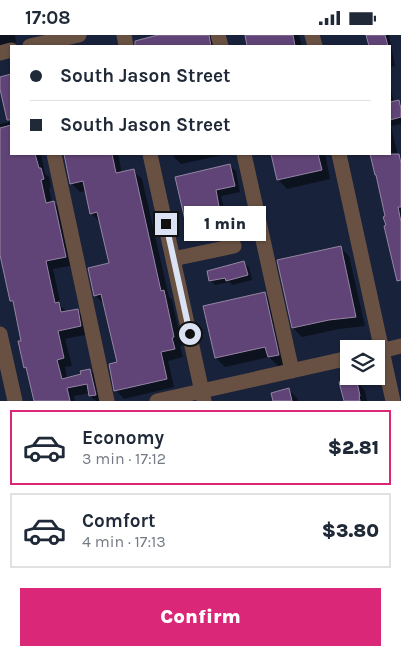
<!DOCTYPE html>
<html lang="en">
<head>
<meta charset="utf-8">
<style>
  body { margin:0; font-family:Karla,sans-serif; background:#f2f2f3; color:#1f2937; height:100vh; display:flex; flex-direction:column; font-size:19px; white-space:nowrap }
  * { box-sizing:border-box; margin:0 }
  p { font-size:16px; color:#747a83 }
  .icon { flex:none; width:28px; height:28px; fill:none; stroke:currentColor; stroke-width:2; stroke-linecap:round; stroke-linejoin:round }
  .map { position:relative; height:366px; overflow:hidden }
  .details { display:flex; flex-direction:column; background:#fff; flex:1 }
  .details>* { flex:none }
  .guide { position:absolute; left:10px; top:10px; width:381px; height:110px; border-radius:0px; box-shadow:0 1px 4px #0004; display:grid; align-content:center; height:110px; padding:0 20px; background:#fff }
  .tools { position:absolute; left:340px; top:305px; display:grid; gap:10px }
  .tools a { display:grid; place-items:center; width:45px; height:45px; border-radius:0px; background:#fff; box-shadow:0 1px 4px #0004; font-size:25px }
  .end { position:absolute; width:22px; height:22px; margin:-11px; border:6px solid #dbe2f3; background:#111; box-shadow:0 0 0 2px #111 }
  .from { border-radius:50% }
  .bubble { position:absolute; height:35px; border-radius:0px; background:#fff; box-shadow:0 1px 4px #0004; font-size:16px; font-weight:800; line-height:35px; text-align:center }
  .guide b { display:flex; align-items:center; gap:18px; height:48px; font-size:19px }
  .guide b+b { border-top:1px solid #e0e1e3 }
  .guide i { width:12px; height:12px; background:#1f2937 }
  ul { padding:9px 0 0; list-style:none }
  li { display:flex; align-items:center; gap:15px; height:75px; margin:0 10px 8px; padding:0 10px; border:2px solid #e0e1e3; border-radius:0px }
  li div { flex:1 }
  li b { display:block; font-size:19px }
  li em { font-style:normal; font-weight:800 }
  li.selected { border-color:#db2777 }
  li>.icon { width:45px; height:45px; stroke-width:1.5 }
  .action { display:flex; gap:10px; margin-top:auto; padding:10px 20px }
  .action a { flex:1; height:58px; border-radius:0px; background:#db2777; color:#fff; font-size:20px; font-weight:800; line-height:58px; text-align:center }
  .status { display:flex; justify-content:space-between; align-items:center; height:35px; padding:0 25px; background:#fff; direction:ltr }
  .status svg { height:14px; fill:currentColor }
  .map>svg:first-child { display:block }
  .shadow { fill:#0007 }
  .building { fill:#604477; stroke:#9585a4 }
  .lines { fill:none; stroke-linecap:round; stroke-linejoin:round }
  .minor { stroke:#685142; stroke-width:15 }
  .route { stroke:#dbe2f3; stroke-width:6 }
</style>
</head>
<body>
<div class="status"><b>17:08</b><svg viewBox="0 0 49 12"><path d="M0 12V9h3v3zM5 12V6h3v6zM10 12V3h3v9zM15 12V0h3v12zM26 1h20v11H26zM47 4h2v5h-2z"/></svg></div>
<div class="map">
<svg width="401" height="366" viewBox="0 0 401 366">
  <rect width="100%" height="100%" fill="#19223b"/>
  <path class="shadow" d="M0,0H15L16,7L0,11Z
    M164,0H216V11H147L145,4Z
    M246,0H299L302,11H249Z
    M368,0H389L395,31L390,32V11H370Z
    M11,41V119H41L45,139L49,142L51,152L49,153L52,168L54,167L62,175L74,230L53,234L61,271L67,277L77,275L85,283L89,299L65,304L72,331L65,332L67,344L82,340L90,335L98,343L103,366H96L90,361V358L74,361L75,366H35L28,334L26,332L23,306L14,269L11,266L0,216V89L9,87L0,48V43Z
    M390,48L394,68L399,67L401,69V89L391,91L398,121L401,123V246L397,243L387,191V182L378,142L376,139L371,119H390Z
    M65,119H118L122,138L133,136L142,144L169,262L172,265L182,311H180L183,322L168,326L174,352L124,364L116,355L118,328L104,269L95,260L110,229L100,187L91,178L86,156L80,157L71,148Z
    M174,119H227L181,129L174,122Z
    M273,119H325L330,144L287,154L278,144Z
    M229,130L236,136L240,157L221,161L226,183L192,190L186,184Z
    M340,212L349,221L365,291L339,294L302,302L293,293Z
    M244,228L249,232L252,245L232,250L230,247L215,250L211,246L208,237Z
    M264,258L274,267L287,329L278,331L269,322L225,332L216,323Z
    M355,345L365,356L367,366H345Z
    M289,355L297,363L298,366H274Z"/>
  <path class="building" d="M158,0H209L211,11H135V6Z
    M245,0H293L295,11H247Z
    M366,0H385L388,11H369Z
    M11,39V85H7L0,54V42Z
    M399,65L401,74V82L390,85V67Z
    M11,90V119H35L39,133H41L44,144L41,145L46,168L54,166L66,222L46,226L55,268L59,267L61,277L78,274L81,291L58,296L64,323L57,325L62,344L81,339L80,336L90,334L96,360L89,361L87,349L67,353L70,366H34L26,332L24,333L18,306H21L13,266H10L0,220V93Z
    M64,119H112L116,138L134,134L161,256L164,255L174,302L172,303L175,314L161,317L167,344L114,356L109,329L117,327L101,259L94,261L88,233L109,228L97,177L90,179L83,146L70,149Z
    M271,119H318L322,135L277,145Z
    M370,119H399L401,128V172H398L401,187V245L397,246L384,191L386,190L383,182L385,181L376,140H375Z
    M230,129L235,151L216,155L220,177L185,185L175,142Z
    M341,211L356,282L329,285L292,293L277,225Z
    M244,226L248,240L226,246L225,243L209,246L207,236Z
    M265,257L279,320L268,322L265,312L215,323L203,271Z
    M355,343L356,347H357L360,361H359L360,366H344L339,347Z
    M289,353L292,366H273L271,358Z"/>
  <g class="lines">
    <path class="minor" d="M124,0L126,11
      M218,0L221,11
      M312,0L315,11
      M30,11L79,0
      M0,18L11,15
      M54,119L107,366
      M150,119L204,366
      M244,119L292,336
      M339,119L393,366
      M173,224L234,211
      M0,299L15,366
      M376,317L401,311
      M157,366L349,323"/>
  </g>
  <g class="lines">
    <path class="route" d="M166,189L190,299"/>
  </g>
</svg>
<div class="tools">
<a><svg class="icon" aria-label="layers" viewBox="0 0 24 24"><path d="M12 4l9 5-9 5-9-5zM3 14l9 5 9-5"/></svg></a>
</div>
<i class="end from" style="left:190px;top:299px"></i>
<i class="end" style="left:166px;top:189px"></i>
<div class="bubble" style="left:184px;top:171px;width:82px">1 min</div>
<div class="guide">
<b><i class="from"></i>South Jason Street</b>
<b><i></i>South Jason Street</b>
</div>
</div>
<section class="details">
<ul>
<li class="selected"><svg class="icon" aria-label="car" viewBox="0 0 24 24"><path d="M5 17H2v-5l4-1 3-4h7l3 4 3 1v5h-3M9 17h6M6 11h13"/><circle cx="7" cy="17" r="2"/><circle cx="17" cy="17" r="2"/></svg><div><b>Economy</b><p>3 min · 17:12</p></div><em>$2.81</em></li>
<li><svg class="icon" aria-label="car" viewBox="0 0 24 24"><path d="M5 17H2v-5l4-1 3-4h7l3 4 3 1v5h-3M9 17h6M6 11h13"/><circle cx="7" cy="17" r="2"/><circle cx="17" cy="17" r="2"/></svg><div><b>Comfort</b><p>4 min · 17:13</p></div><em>$3.80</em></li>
</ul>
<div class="action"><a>Confirm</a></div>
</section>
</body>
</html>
